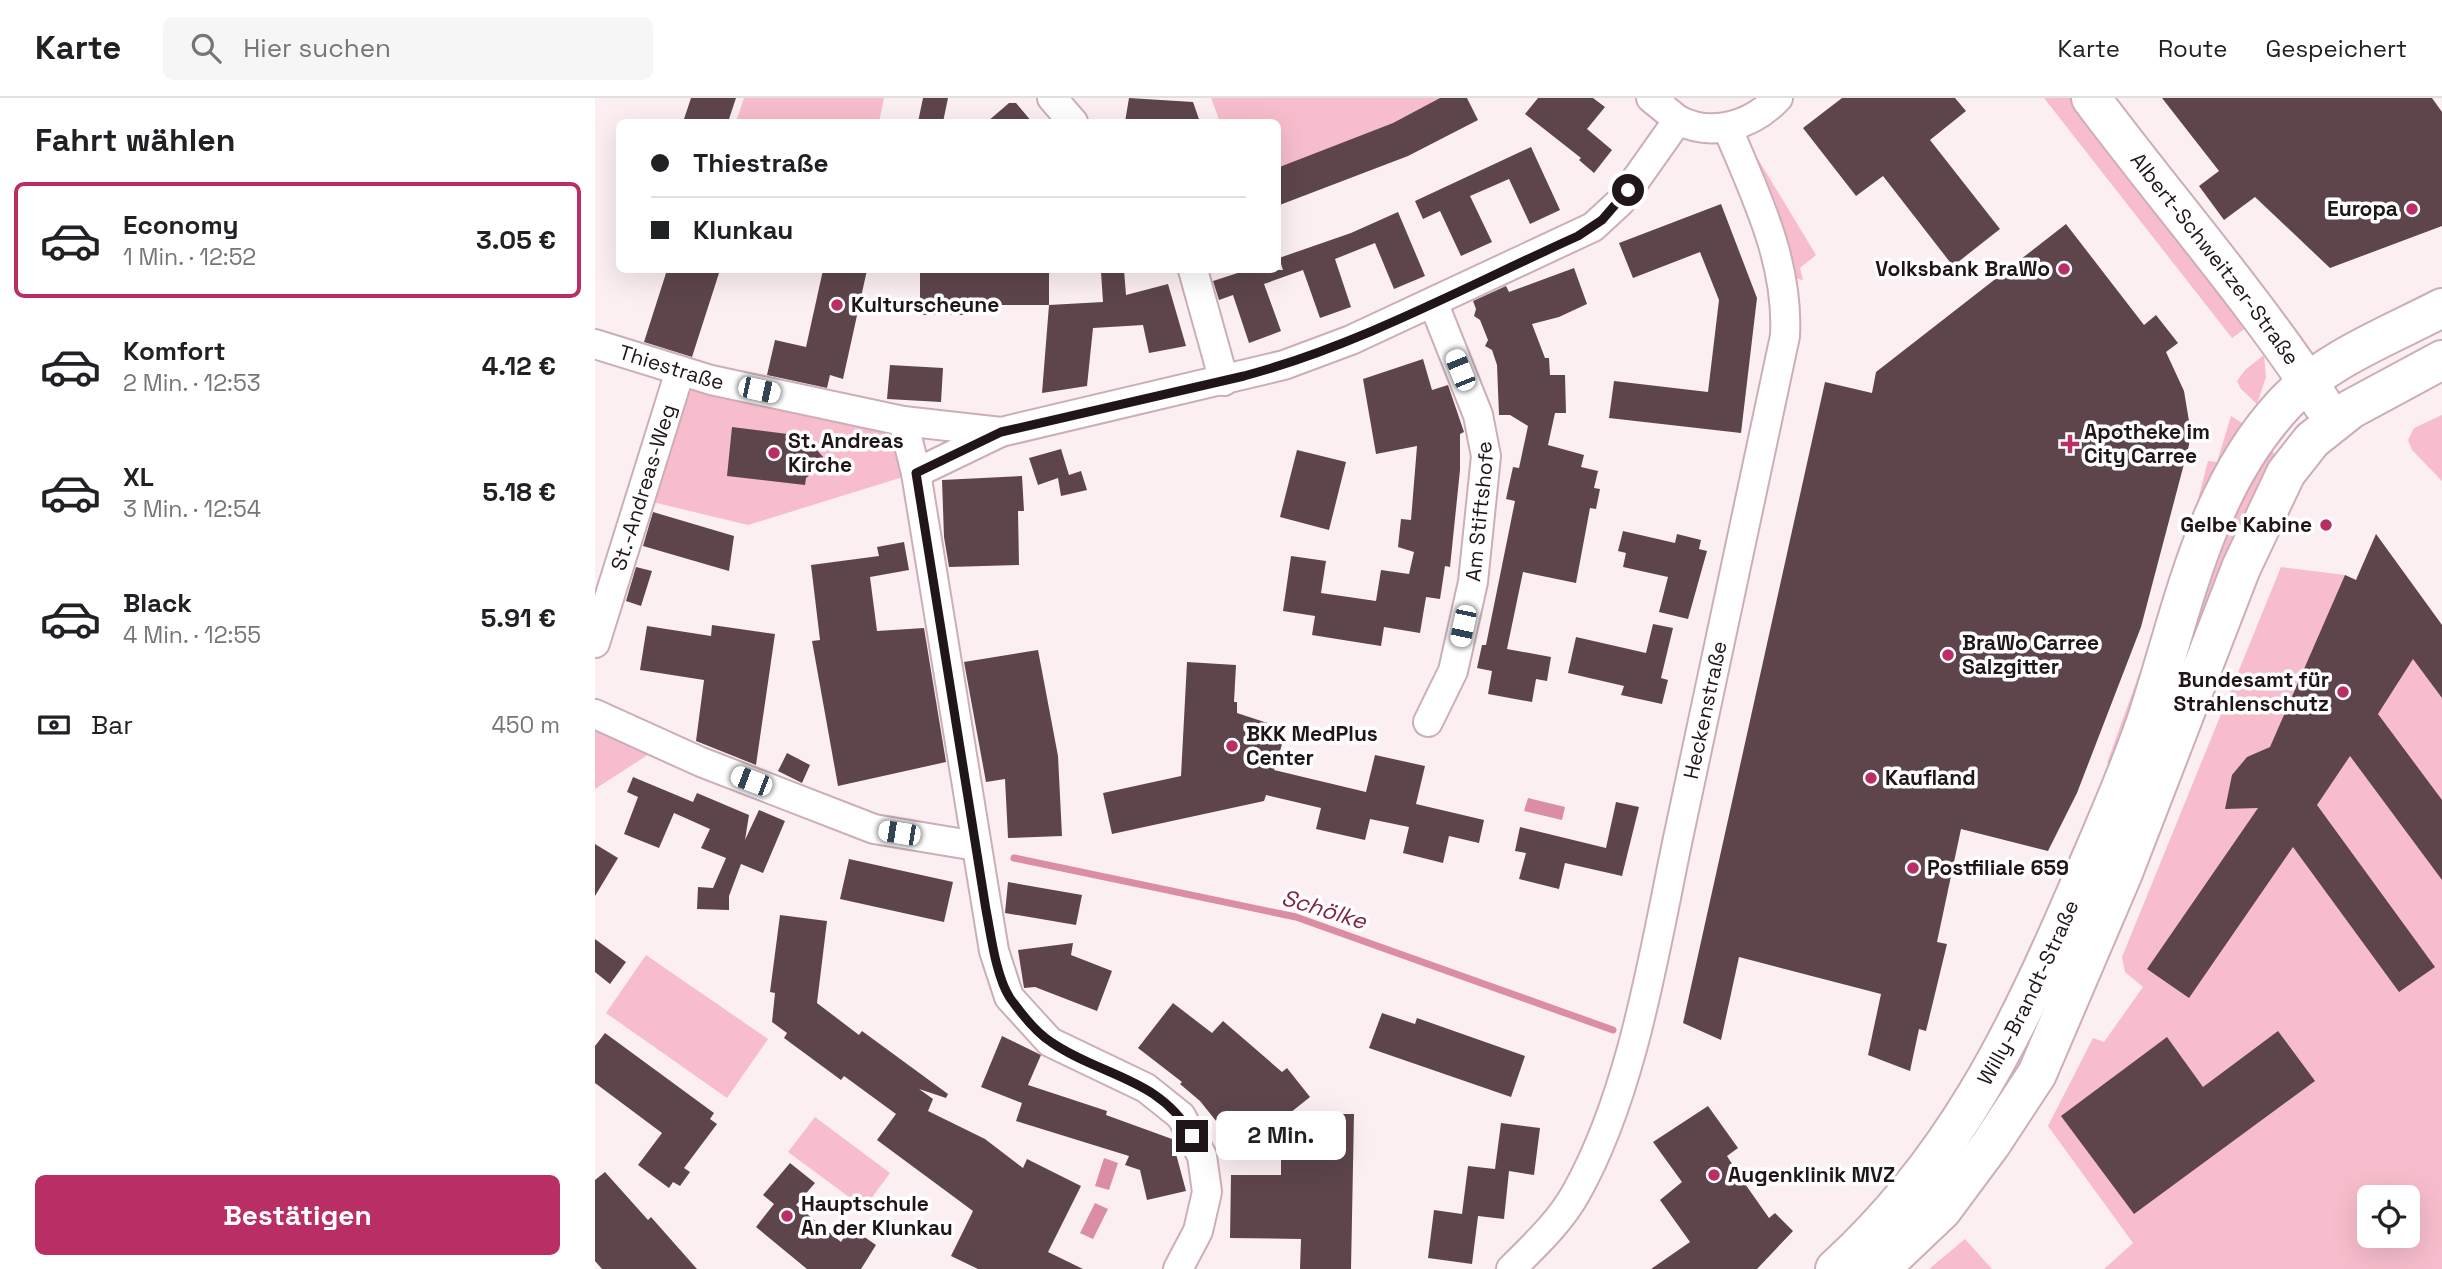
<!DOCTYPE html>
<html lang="de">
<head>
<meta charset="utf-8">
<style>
  body { margin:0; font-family:"Space Grotesk",sans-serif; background:#f6f6f6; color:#202124; height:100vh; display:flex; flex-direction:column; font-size:26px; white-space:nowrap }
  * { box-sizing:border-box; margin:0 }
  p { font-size:23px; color:#757577 }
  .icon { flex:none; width:38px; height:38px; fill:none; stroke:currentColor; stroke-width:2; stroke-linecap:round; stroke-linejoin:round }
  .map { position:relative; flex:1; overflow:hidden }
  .panel { display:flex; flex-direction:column; background:#fff; width:595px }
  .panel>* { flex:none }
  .banner { position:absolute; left:21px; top:21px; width:665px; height:154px; border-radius:10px; box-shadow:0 7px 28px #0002; display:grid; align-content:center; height:154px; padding:0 35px; background:#fff }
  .buttons { position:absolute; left:1762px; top:1087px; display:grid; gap:14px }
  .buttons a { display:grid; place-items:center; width:63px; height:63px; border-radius:10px; background:#fff; box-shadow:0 7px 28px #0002; font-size:35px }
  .end { position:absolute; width:32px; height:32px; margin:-16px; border:9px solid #201518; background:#fff; box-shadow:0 0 0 4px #fff }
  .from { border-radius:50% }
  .bubble { position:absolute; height:49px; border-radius:10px; background:#fff; box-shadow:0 7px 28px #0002; font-size:23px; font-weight:800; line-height:49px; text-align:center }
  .car { position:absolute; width:21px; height:42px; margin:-21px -10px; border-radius:9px; box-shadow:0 0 5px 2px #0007; background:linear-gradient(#fff 24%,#345 0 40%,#fff 0 76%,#345 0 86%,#fff 0) }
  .banner b { display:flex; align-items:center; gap:24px; height:66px; font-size:26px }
  .banner b+b { border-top:2px solid #e0e0e0 }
  .banner i { width:18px; height:18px; background:#202124 }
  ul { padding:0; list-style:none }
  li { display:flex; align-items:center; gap:21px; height:116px; margin:0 14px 10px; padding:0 21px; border:4px solid transparent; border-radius:10px }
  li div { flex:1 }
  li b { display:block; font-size:26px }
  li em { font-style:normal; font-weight:800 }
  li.active { border-color:#ba2e66 }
  li>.icon { width:63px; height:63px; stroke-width:1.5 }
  h2 { padding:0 35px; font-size:32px; line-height:84px }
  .pay { display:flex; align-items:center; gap:18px; height:77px; padding:0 35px; font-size:26px }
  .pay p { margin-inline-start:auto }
  .primary-button { display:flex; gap:14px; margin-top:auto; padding:14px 35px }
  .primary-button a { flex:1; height:80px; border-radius:10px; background:#ba2e66; color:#fff; font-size:28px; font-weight:800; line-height:80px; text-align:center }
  header { display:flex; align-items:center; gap:42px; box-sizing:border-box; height:98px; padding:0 35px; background:#fff; border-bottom:2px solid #e0e0e0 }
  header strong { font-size:33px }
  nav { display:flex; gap:38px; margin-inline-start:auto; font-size:24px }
  .search { width:490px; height:63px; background:#f6f6f6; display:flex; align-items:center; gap:18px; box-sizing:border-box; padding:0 24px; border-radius:10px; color:#757577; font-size:26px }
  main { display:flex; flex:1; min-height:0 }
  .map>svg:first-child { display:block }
  .green { fill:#f7bdcc; fill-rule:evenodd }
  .water { fill:#db8da3 }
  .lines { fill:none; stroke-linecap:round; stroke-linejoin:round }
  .stream { stroke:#db8da3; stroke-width:7 }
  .building { fill:#5e454c }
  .street-casing { stroke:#ccaeb6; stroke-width:32 }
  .secondary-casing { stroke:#ccaeb6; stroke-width:42 }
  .street { stroke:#fff; stroke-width:28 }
  .secondary { stroke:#fff; stroke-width:38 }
  .route { stroke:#201518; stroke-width:9 }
  .poi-dot { fill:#ba2e66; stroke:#fff; stroke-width:2.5 }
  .labels { text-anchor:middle; stroke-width:7; stroke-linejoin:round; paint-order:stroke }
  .poi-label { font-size:21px; font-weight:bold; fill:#201518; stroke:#fff; text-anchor:start }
  .street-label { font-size:21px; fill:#201518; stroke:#fff }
  .water-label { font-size:23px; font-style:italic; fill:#802447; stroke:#fff }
</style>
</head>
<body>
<header>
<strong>Karte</strong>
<div class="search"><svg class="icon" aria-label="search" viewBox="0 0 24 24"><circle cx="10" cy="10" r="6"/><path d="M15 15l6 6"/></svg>Hier suchen</div>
<nav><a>Karte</a><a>Route</a><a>Gespeichert</a></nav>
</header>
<main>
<section class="panel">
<h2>Fahrt wählen</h2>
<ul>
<li class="active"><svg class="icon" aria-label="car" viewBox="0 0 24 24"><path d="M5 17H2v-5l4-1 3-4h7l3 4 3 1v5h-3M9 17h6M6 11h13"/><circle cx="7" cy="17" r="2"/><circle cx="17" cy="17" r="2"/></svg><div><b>Economy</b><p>1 Min. · 12:52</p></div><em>3.05 €</em></li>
<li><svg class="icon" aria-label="car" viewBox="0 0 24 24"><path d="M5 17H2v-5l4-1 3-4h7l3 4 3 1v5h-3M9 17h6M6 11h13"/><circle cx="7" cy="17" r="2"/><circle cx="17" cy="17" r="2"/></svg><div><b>Komfort</b><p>2 Min. · 12:53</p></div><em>4.12 €</em></li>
<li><svg class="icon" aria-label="car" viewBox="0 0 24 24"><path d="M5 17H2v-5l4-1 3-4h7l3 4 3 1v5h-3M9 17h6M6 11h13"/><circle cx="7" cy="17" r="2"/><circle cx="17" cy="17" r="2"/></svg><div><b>XL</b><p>3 Min. · 12:54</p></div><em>5.18 €</em></li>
<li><svg class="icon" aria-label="car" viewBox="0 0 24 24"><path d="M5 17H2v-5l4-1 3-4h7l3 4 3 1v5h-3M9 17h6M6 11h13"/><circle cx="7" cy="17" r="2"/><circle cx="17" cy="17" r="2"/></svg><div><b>Black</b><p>4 Min. · 12:55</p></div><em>5.91 €</em></li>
</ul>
<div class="pay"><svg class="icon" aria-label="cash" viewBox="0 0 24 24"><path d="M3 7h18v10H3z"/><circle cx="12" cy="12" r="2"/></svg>Bar<p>450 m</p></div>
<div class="primary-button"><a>Bestätigen</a></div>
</section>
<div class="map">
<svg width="1847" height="1171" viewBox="0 0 1847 1171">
  <rect width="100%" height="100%" fill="#fceff2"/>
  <path class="green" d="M149,0H289L284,24H141Z
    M616,0H845L798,25L683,70L682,24H625Z
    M1449,0H1475L1652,229L1637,240Z
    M1163,61L1221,157L1205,170L1208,182L1199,180L1187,126L1161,63Z
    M1669,257L1671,279L1662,306L1646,291L1642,283L1650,272Z
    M85,273L308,323L321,375L153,427L45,401Z
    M1847,317V383L1817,352L1813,342L1819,330Z
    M1636,318L1652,328L1590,451L1613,363L1622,364Z
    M1671,347L1680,356L1654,405L1581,589L1613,463Z
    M1781,436L1847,527V1171H1509L1538,1145L1453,1028L1498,940L1509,944L1548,889L1530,874L1527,859L1686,469L1750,477L1761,482ZM1774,1099H1813V1138H1774Z
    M1544,576L1549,596L1522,669L1512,665Z
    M0,616L68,647L0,691Z
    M51,857L173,941L132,1000L11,915Z
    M220,1019L295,1075L269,1110L193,1054Z
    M1370,1141L1397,1171H1334Z"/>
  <path class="water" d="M933,700L970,709L967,722L929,713Z
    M509,1060L523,1065L514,1092L500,1088Z
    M500,1105L513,1111L498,1141L485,1135Z"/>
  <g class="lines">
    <path class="stream" d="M419,760L701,819L1018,932"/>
  </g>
  <path class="building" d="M96,0H141L133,24H88Z
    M328,0H353L348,24H323Z
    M534,0L598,4L605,24H530Z
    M845,0H872L883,22L813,58L682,108V70L798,25Z
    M943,0H998L1010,9L992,31L1017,52L999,75L984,62L986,60L930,16Z
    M1247,0H1360L1371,13L1335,42L1405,131L1358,168L1288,78L1261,98L1208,30Z
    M1567,0H1837L1847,14V128L1735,170L1660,99L1629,122L1604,88L1624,73Z
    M414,5H421L437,24H392Z
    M936,49L965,112L935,126L914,81L875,98L897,144L866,158L845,113L828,121L820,103Z
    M1126,106L1162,200L1146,335L1014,320L1019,283L1113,294L1124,202L1105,154L1038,180L1024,145Z
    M803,114L830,178L799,191L780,145L740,161L756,209L725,220L708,172L669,186L686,233L654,245L638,197L624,202L618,183L652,172H688L684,160L756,135Z
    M1471,126L1549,227L1561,217L1583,245L1571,254L1589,293L1595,329L1594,347L1546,529L1482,695L1453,753L1366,731L1342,844L1352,846L1331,933L1324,931L1315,973L1273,957L1286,896L1144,859L1126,942L1088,925L1230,284L1277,295L1281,274Z
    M979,170L992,206L964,219L937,226L950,260H954L955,277H970L971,315H960L953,347L989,357L986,369L1003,373L999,390L1005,391L1001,411L995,410L981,485L928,474L912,551L956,559L952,583L941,581L937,604L893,596L897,573L882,570L887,547H891L920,403L911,401L918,369L924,370L933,328L915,317H904L902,267L897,252L890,248L893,242L885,222L879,218L881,211L878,203L911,188L914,194Z
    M72,172H125L97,259L49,244Z
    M228,172H272L248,281L235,277L232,290L172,277L180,242L211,249Z
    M325,172H454V207H371V217H325Z
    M529,172L531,197L573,186L591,248L554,255L548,227L498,230L492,288L447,295L454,207L508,204L506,174Z
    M828,261L837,292L853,287L869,334L865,336V372L855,469L850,468L845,501L831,499L825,535L789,529L786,548L717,537L720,518L688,513L696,458L731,463L726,495L781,503L786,472L814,476L819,454L803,449L806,421L816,422L822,348L781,356L768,281Z
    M295,267L348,270L346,304L292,301Z
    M137,329L216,339L215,344L228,359L227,367L211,380L210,387L132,378Z
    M466,351L474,377L486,373L492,392L466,398L463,380L443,387L434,360Z
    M702,352L751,364L734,432L685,419Z
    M427,378L429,413H423L424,467L354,469L349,439L347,382Z
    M58,414L139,438L134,473L48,448Z
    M1028,433L1080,445L1082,436L1106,442L1104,451L1112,453L1093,521L1064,514L1073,479L1028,469L1031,455L1023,453Z
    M1781,436L1847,527V600L1818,561L1783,616L1847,702V782L1755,658L1722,707L1840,869L1804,894L1698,749L1594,900L1552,871L1663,710L1630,711L1637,677L1652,659L1675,649L1750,477L1761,482Z
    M309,444L314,472L275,479L282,533L329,530L351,664L243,688L217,543L225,542L216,467L284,458L282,449Z
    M41,469L57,473L46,508L31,503Z
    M1058,526L1078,530L1066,580L1073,582L1067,606L1026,597L1029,588L973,575L981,539L1051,555Z
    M117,527L180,536L161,667L101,643L109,582L45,572L52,528L116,538Z
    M443,552L463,658L467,738L413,740L410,681L391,684L369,564Z
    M592,564L641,567L639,604H642V615L688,630L685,639L689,640L679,672L771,694L780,657L830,668L821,706L889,722L884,745L854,738L848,765L808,755L814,729L775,721L770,742L721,731L726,710L671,697L669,703L517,736L508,695L586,678Z
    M192,655L215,667L207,685L183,673Z
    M38,679L98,704L102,695L154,717L150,742L164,712L190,723L168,775L146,766L134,798V812L102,811L103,789L118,790L131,760L106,750L115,731L79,715L64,750L29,736L43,699L32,694Z
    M1021,704L1044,709L1027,778L970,765L964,791L924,781L931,755L920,753L925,729L1011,750Z
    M0,746L23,760L0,798Z
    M254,761L358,784L349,824L245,801Z
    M413,784L487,797L481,827L410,815Z
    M185,817L232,823L222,905L264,937L267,933L353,996L351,1000L324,991L338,1001L333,1013L390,1041L428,1070L432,1061L486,1088L453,1154L488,1171H383L356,1158L378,1113L282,1042L301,1016L249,978L246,982L189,940L192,935L177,924L180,895L175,894Z
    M0,841L31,864L15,886L0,874Z
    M478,845L476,857L517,873L502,913L440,889L429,890L423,852Z
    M578,905L617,935L628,923L687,974L692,970L715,999L646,1054L605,1003L585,986L587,984L543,950Z
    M787,915L820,926L822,920L930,958L916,999L774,950Z
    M1683,933L1720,983L1539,1116L1466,1018L1572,939L1608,989Z
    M10,935L119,1015L115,1021L122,1026L89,1070L95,1074L85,1088L78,1084L74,1090L43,1067L67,1035L0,985V948Z
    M407,938L446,957L433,987L512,1013L511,1017L577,1041L591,1093L552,1102L545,1072L530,1067L534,1058L421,1023L427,1005L386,989Z
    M1113,1008L1143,1050L1132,1058L1148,1083L1174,1120L1180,1115L1198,1133L1162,1171H1056L1095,1144L1065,1102L1087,1084L1058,1044Z
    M737,1016H759L756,1171H705L706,1141L635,1140L636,1077H686V1046H736Z
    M906,1025L945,1030L939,1077L914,1073L909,1121L883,1118L877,1166L833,1160L839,1112L867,1116L873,1068L900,1071Z
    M195,1065L220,1085L201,1107L246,1144L255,1129L281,1147L266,1171H212L161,1129L179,1106L168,1097Z
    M10,1074L53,1122L56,1119L102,1171H7L0,1163V1082Z"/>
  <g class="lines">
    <g class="street-casing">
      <g id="street">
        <path d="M457,0L478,24"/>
        <path d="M1056,0L1083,22"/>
        <path d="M598,172L629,283"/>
        <path id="s1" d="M0,246L116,282L308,323L406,334L689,267L756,242L998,129L1025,104L1083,22C1118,40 1157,27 1183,0"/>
        <path d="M308,323L321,375L399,853L414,899L455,944L551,990L586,1018L607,1058L612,1094L603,1133L583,1171"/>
        <path d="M321,375L406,334"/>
        <path id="s2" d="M0,545L85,273"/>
        <path d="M0,616L106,664L279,731L381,748"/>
        <path id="s3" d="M833,624L858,573L878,484L891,358L883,317L838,204"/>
        <path id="s4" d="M916,1171C939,1148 965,1124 981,1095C1037,996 1059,856 1082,745C1118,576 1154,407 1190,238C1194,163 1160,96 1132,29"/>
      </g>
    </g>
    <g class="secondary-casing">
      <g id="secondary">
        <path id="s5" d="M1496,0C1573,103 1658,200 1728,307"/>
        <path id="s6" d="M1240,1171C1358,1064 1420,937 1482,793C1506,737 1531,682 1551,624C1588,513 1608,392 1691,304C1732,261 1795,237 1847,210"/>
        <path d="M1285,1171L1347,1112L1396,1046L1442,976L1528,775L1646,470L1691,375L1717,342L1756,311L1847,262"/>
      </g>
    </g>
    <use href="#street" class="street"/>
    <use href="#secondary" class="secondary"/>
  </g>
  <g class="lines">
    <path class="route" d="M597,1038C566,980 505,978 456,944C442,935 425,914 415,900C401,879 396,837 391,812L321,375L406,334L649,278C765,247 874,187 983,138L1007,122L1033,92"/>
  </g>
  <g class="poi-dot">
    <circle cx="1817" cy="111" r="7"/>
    <circle cx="1469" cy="171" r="7"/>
    <circle cx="242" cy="207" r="7"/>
    <path d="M1471.5 335.5h7v7h7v7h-7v7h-7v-7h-7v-7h7z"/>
    <circle cx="179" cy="355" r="7"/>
    <circle cx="1731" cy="427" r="7"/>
    <circle cx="1353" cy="557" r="7"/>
    <circle cx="1748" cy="594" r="7"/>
    <circle cx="637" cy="648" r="7"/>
    <circle cx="1276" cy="680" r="7"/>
    <circle cx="1318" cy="770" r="7"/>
    <circle cx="1119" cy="1077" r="7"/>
    <circle cx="192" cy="1118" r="7"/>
  </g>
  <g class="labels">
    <g class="poi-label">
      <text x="1803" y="118" text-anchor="end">Europa</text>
      <text x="1455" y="178" text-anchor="end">Volksbank BraWo</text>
      <text x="256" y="214">Kulturscheune</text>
      <text x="1489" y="341">Apotheke im<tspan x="1489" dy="24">City Carree</tspan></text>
      <text x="193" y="350">St. Andreas<tspan x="193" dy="24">Kirche</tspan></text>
      <text x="1717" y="434" text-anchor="end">Gelbe Kabine</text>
      <text x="1367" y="552">BraWo Carree<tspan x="1367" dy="24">Salzgitter</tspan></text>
      <text x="1734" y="589" text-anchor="end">Bundesamt für<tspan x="1734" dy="24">Strahlenschutz</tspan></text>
      <text x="651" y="643">BKK MedPlus<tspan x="651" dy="24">Center</tspan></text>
      <text x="1290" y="687">Kaufland</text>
      <text x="1332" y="777">Postfiliale 659</text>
      <text x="1133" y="1084">Augenklinik MVZ</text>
      <text x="206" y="1113">Hauptschule<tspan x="206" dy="24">An der Klunkau</tspan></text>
    </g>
    <g class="street-label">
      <text dy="7" stroke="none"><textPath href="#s5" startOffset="203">Albert-Schweitzer-Straße</textPath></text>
      <text dy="7" stroke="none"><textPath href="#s1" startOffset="80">Thiestraße</textPath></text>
      <text dy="7" stroke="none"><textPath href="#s2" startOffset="163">St.-Andreas-Weg</textPath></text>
      <text dy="7" stroke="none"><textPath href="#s3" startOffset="219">Am Stiftshofe</textPath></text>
      <text dy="7" stroke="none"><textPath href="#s4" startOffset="602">Heckenstraße</textPath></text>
      <text dy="7" stroke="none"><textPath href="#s6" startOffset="340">Willy-Brandt-Straße</textPath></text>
    </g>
    <g class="water-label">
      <text transform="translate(729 811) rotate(17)" y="8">Schölke</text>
    </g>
  </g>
</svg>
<div class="buttons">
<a><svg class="icon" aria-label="locate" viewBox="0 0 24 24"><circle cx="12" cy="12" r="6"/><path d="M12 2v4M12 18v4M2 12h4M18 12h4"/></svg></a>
</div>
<i class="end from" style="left:1033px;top:92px"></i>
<i class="end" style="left:597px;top:1038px"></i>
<div class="bubble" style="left:621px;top:1013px;width:130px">2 Min.</div>
<i class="car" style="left:865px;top:272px;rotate:338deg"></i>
<i class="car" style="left:164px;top:292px;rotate:102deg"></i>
<i class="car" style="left:868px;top:528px;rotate:192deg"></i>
<i class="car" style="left:156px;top:683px;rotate:291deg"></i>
<i class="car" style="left:304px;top:735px;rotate:279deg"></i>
<div class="banner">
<b><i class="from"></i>Thiestraße</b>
<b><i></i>Klunkau</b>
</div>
</div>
</main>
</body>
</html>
